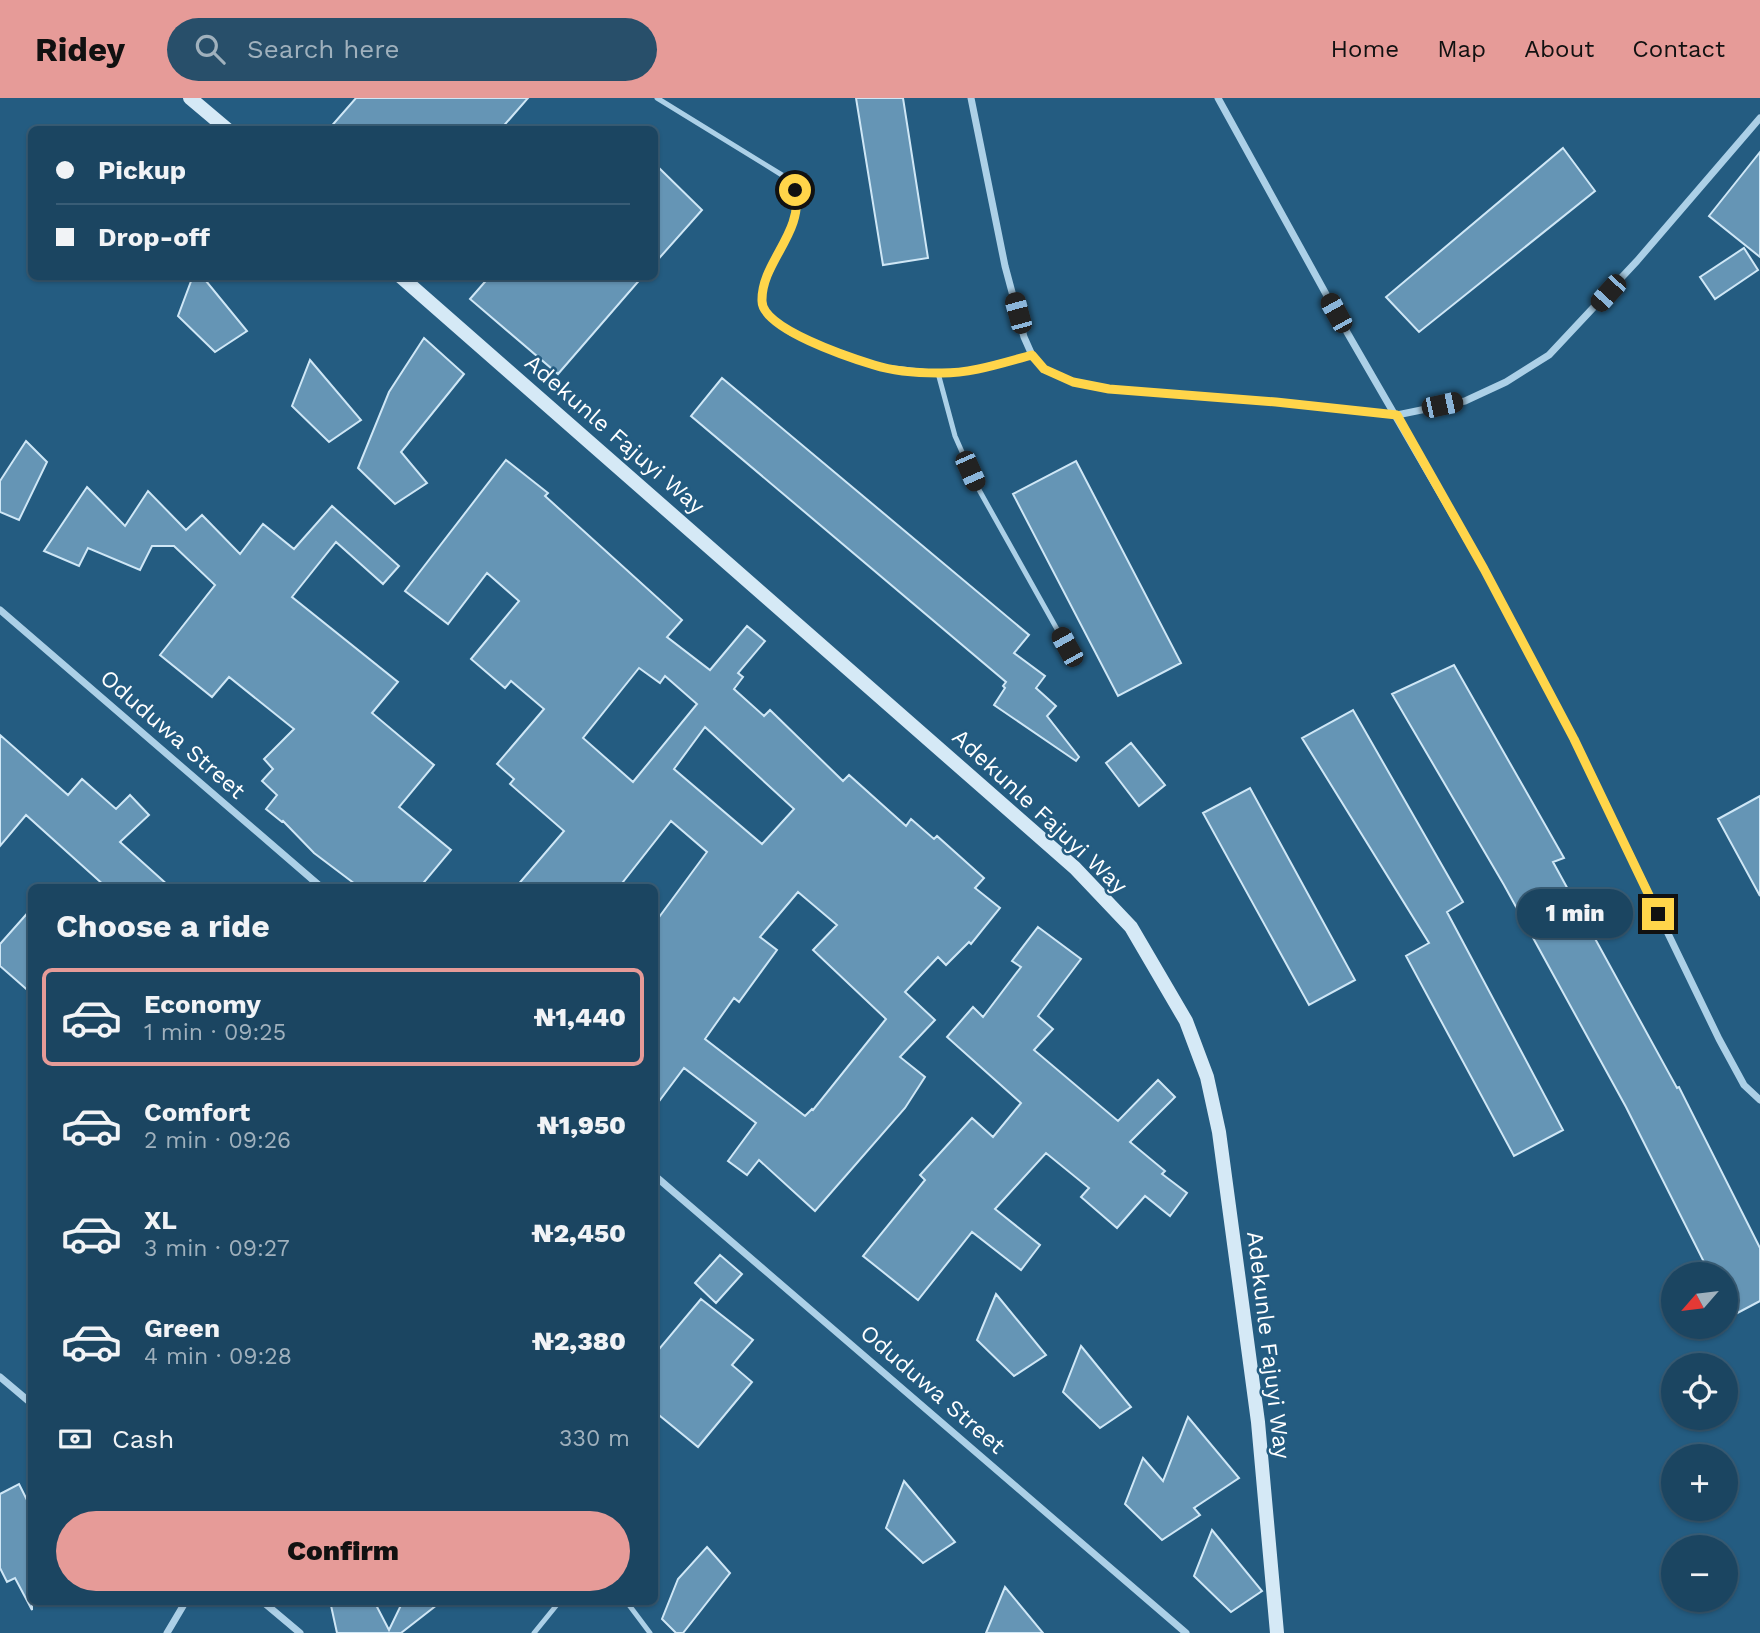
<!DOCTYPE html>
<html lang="en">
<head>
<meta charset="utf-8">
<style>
  body { margin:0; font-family:"Work Sans",sans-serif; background:#284f6a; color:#f1f3f6; height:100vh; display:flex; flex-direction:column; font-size:26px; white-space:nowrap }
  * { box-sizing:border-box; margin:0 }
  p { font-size:23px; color:#a0b1bd }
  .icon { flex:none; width:38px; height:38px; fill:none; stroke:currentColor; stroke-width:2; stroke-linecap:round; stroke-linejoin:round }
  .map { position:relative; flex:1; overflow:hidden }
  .side { position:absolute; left:28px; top:786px; width:630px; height:721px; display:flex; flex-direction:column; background:#1b4561; border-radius:10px; box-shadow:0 2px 5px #0004,0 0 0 2px #395d76 }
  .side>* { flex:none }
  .guide { position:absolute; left:28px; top:28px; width:630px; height:154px; border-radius:10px; box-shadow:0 2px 5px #0004,0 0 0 2px #395d76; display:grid; align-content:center; height:154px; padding:0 28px; background:#1b4561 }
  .needle { width:46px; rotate:242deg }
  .tools { position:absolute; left:1661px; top:1164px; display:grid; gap:14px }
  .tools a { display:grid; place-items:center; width:77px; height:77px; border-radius:50%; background:#1b4561; box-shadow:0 2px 5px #0004,0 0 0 2px #395d76; font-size:35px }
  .end { position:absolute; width:32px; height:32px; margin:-16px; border:9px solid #ffd54a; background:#111; box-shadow:0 0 0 4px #111 }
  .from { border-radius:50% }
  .bubble { position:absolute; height:49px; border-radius:24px; background:#1b4561; box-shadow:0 2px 5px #0004,0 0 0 2px #395d76; font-size:23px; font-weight:800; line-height:49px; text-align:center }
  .car { position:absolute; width:21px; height:42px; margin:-21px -10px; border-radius:9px; box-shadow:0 0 5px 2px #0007; background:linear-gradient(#222 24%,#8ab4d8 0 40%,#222 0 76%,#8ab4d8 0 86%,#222 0) }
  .guide b { display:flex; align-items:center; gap:24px; height:66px; font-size:26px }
  .guide b+b { border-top:2px solid #395d76 }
  .guide i { width:18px; height:18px; background:#f1f3f6 }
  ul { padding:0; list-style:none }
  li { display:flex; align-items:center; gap:21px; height:98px; margin:0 14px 10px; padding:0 14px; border:4px solid transparent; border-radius:10px }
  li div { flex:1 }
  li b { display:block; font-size:26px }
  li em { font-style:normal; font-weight:800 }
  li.current { border-color:#e69b98 }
  li>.icon { width:63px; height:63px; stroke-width:1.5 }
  h2 { padding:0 28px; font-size:32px; line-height:84px }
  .pay { display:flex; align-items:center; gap:18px; height:77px; padding:0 28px; font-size:26px }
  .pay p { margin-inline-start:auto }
  .primary-button { display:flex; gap:14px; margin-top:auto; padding:14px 28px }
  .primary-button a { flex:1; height:80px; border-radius:42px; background:#e69b98; color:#111; font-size:28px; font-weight:800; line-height:80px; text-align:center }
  header { display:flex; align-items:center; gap:42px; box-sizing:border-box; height:98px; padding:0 35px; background:#e69b98; color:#111 }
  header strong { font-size:33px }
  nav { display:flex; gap:38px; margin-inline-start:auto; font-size:24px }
  .search { width:490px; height:63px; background:#284f6a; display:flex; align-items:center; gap:18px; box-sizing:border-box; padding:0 24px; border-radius:38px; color:#a0b1bd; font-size:26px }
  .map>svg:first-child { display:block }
  .building { fill:#6595b5; stroke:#cfe7f6; stroke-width:2; fill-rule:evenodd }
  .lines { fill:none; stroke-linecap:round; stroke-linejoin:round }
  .lane { stroke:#acd0e7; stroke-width:5 }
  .street { stroke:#acd0e7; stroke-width:7 }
  .secondary { stroke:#d5e9f6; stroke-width:14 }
  .route { stroke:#ffd54a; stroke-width:9 }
  .labels { text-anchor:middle; stroke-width:5; stroke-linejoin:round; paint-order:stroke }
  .street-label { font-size:23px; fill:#fff; stroke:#245c81 }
</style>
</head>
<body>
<header>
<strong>Ridey</strong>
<div class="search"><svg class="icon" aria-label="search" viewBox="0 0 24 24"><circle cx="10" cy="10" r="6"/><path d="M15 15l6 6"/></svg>Search here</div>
<nav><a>Home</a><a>Map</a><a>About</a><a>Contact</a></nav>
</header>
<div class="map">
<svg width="1760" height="1535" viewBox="0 0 1760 1535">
  <rect width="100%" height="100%" fill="#245c81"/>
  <path class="building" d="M356,0H528L500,32H328Z
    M856,0H903L928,160L883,167Z
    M1563,50L1595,93L1419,234L1386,199Z
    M1760,54V159L1709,118Z
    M654,65L702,112L654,166Z
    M1744,150L1758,172L1715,201L1700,179Z
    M193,178H202L247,233L215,254L178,218Z
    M490,178H643L558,276L470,201Z
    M424,240L464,276L401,354L427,385L395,406L358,370L389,294Z
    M310,262L361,322L329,344L292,308Z
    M722,280L1029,537L1014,555L1045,578L1036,590L1056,608L1047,618L1079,659L1076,663L994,607L1005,590L1003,588L1006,584L691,318Z
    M26,343L47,364L19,422L0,414V383Z
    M506,362L548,395L545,398L682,522L667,539L710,572L747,528L765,543L738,575L743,579L734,591L764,618L770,612L843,683L849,677L906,728L911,721L934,741L937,738L984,780L975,790L1000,810L971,846L969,844L946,867L938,859L905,894L935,922L900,959L925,979L905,1010L815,1113L759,1062L747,1077L728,1063L756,1025L684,970L654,1010V826L707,754L671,723L619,789H516L564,733L510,686L514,681L497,666L544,611L511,583L505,590L471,561L519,503L487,475L448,526L405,493ZM639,570L660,585L665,578L697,606L633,684L583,640ZM705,629L794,711L762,746L674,671ZM798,794L837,827L813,852L886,921L813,1012L812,1011L805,1018L705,941L734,900L739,904L777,852L760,839Z
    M1076,363L1181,565L1118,598L1013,396Z
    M87,389L125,428L148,393L186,432L202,417L240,456L263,426L294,451L332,408L399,468L383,486L336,444L292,499L398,584L372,615L434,667L399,709L451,752L420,789H359L314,755L283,723L282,724L266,711L277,697L262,683L273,671L264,661L294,631L229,579L212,599L160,557L215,487L174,448H152L140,472L88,450L79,468L44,453Z
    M1454,567L1564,760L1553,764L1677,990L1679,989L1760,1150V1203L1726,1221V1176H1710L1626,1009L1504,787L1392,596Z
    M1353,612L1463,804L1447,814L1563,1032L1514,1058L1406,858L1429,845L1302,640Z
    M0,637L68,697L82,681L116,711L130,697L149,717L120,744L170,789H106L26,717L0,748Z
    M1131,645L1165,687L1139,708L1106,665Z
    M1250,690L1355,882L1309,907L1203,715Z
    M1760,698V798L1718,721Z
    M32,810V896L0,868V846Z
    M1038,829L1081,861L1038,918L1053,931L1034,952L1118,1023L1158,982L1175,999L1130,1044L1165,1073L1162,1076L1187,1095L1170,1118L1145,1098L1117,1130L1081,1099L1089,1090L1046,1055L995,1111L1040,1147L1021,1172L972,1134L918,1202L863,1158L925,1082L920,1077L972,1020L993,1039L1021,1005L947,939L973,909L983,919L1021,869L1012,863Z
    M720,1157L742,1176L716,1205L695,1185Z
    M996,1196L1046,1257L1014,1278L977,1242Z
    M701,1201L753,1242L732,1267L752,1284L698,1349L654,1313V1257Z
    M1081,1248L1131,1309L1100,1330L1063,1294Z
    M1188,1319L1239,1380L1194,1410L1200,1417L1162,1442L1125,1406L1143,1360L1163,1383Z
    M904,1383L955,1444L923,1465L886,1430Z
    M19,1386L32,1412V1512L15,1480L7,1484L0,1470V1396Z
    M1212,1432L1262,1493L1231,1514L1194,1478Z
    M707,1449L730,1475L683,1535H676L662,1521L678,1481Z
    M1005,1489L1043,1535H986Z
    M330,1503H374L389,1532L403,1503H442L401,1535H337Z"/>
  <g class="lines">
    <path class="lane" d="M657,0L782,77L795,92L797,103L796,119L765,185L762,203L764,211L790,235L876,268L938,275L971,273L1032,257
      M938,275L955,338L978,390L1067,549
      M626,1503L650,1535
      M534,1535L560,1503"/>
    <path class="street" d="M971,0L1005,168L1024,239L1032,257L1044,271L1073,284L1109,291L1276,304L1397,317L1465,303L1506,284L1549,257L1637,163L1760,20
      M1218,0L1348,236L1484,471L1574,641L1719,941L1744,987L1760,1002
      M0,512L321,789
      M654,1077L1186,1535
      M0,1279L32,1306
      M262,1503L300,1535
      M167,1535L186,1503"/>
    <path class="secondary" d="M190,0L228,32
      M400,178L1075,770L1131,829L1186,923L1207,979L1219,1034L1258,1324L1277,1535"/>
  </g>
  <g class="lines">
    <path class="route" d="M795,92C805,134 761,164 762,203C762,231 851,260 874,267C893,273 918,275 938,275C970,276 1002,265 1032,257L1044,271L1073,284L1109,291L1276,304L1397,317L1484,471L1574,641L1658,816"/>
  </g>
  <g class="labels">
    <g class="street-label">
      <text transform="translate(615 336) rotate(41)" y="8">Adekunle Fajuyi Way</text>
      <text transform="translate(173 636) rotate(41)" y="8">Oduduwa Street</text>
      <text transform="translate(1040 713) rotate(43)" y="8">Adekunle Fajuyi Way</text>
      <text transform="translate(1269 1247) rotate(83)" y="8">Adekunle Fajuyi Way</text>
      <text transform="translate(933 1291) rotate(41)" y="8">Oduduwa Street</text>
    </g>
  </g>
</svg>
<div class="tools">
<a><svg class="needle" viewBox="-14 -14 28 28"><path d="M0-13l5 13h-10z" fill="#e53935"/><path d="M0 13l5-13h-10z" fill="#a0b1bd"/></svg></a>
<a><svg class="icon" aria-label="locate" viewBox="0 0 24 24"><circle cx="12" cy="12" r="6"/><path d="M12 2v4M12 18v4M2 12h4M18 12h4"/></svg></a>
<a>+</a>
<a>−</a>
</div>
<i class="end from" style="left:795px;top:92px"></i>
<i class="end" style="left:1658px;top:816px"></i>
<div class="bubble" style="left:1517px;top:791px;width:116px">1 min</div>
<i class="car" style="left:1608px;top:195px;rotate:222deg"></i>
<i class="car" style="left:1018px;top:215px;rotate:345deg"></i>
<i class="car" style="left:1336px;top:215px;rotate:331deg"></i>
<i class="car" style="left:1442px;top:307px;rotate:78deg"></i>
<i class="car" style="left:970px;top:373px;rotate:156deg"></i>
<i class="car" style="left:1067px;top:549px;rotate:331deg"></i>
<div class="guide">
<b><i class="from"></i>Pickup</b>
<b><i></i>Drop-off</b>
</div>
<section class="side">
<h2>Choose a ride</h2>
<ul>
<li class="current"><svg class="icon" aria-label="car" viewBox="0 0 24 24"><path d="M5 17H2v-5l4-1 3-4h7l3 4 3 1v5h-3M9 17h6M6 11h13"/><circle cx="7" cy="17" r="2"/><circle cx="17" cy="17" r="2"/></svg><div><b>Economy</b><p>1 min · 09:25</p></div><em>₦1,440</em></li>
<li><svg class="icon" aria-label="car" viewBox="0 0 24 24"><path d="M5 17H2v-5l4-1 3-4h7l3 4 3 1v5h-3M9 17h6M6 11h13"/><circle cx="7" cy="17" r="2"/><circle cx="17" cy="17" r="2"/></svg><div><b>Comfort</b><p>2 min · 09:26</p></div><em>₦1,950</em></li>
<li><svg class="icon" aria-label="car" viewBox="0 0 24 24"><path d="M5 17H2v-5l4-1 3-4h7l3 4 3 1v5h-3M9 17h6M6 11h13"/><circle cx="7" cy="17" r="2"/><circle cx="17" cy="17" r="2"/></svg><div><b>XL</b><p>3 min · 09:27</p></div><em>₦2,450</em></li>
<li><svg class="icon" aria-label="car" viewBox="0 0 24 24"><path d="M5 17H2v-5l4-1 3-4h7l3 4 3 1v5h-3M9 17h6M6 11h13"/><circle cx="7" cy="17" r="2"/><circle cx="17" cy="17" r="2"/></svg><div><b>Green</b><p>4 min · 09:28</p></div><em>₦2,380</em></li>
</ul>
<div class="pay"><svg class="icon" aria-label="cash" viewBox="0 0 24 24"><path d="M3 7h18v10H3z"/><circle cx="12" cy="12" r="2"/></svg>Cash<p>330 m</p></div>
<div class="primary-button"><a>Confirm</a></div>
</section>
</div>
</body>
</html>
